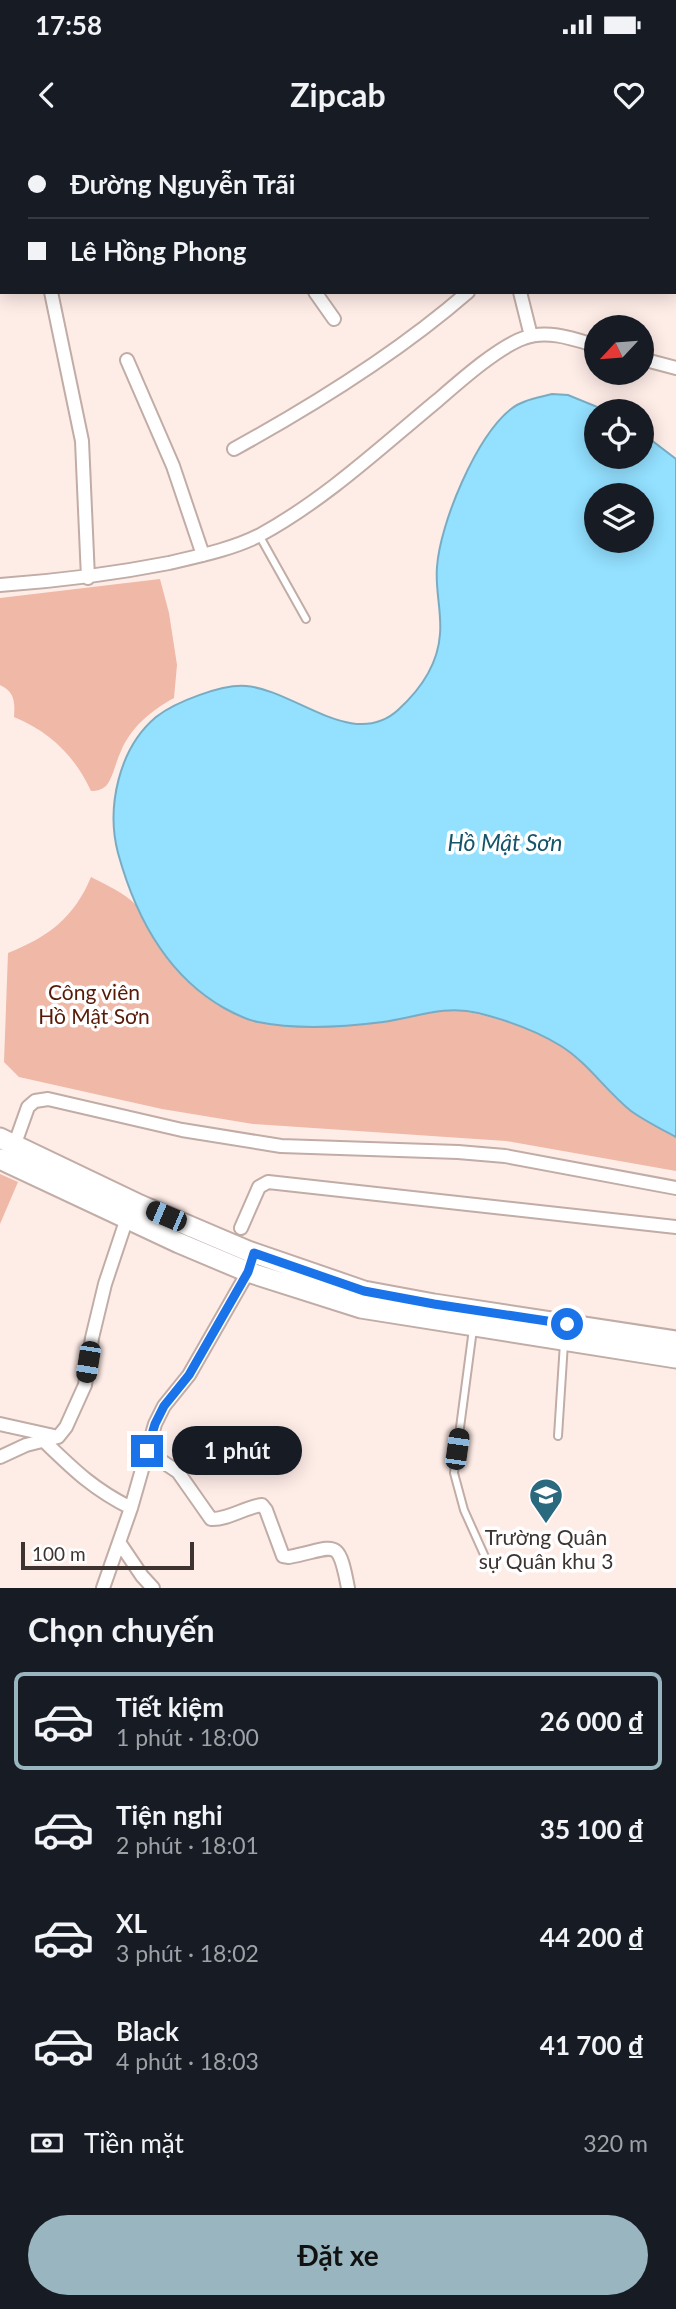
<!DOCTYPE html>
<html lang="vi">
<head>
<meta charset="utf-8">
<style>
  body { margin:0; font-family:Lato,sans-serif; background:#242831; color:#f1f3f6; height:100vh; display:flex; flex-direction:column; font-size:26px; white-space:nowrap }
  * { box-sizing:border-box; margin:0 }
  p { font-size:23px; color:#9ea1a6 }
  .icon { flex:none; width:38px; height:38px; fill:none; stroke:currentColor; stroke-width:2; stroke-linecap:round; stroke-linejoin:round }
  .map { position:relative; height:1448px; overflow:hidden }
  .drawer { display:flex; flex-direction:column; background:#171b24; flex:1 }
  .drawer>* { flex:none }
  .hud { position:absolute; left:0px; top:0px; width:677px; height:154px; box-shadow:0 4px 18px #0003; display:grid; align-content:center; height:154px; padding:0 28px; background:#171b24 }
  .needle { width:46px; rotate:244deg }
  .controls { position:absolute; left:584px; top:175px; display:grid; gap:14px }
  .controls a { display:grid; place-items:center; width:70px; height:70px; border-radius:50%; background:#171b24; box-shadow:0 4px 18px #0003; font-size:35px }
  .scale { position:absolute; left:21px; bottom:18px; width:173px; box-sizing:border-box; padding-left:7px; border:4px solid #3d3432; border-top:0; font-size:19px; line-height:24px; white-space:nowrap; color:#3d3432; -webkit-text-stroke:5px #fff; paint-order:stroke }
  .end { position:absolute; width:32px; height:32px; margin:-16px; border:9px solid #1a73e8; background:#fff; box-shadow:0 0 0 4px #fff }
  .from { border-radius:50% }
  .bubble { position:absolute; height:49px; border-radius:24px; background:#171b24; box-shadow:0 4px 18px #0003; font-size:23px; font-weight:700; line-height:49px; text-align:center }
  .car { position:absolute; width:21px; height:42px; margin:-21px -10px; border-radius:9px; box-shadow:0 0 5px 2px #0007; background:linear-gradient(#222 24%,#8ab4d8 0 40%,#222 0 76%,#8ab4d8 0 86%,#222 0) }
  .hud b { display:flex; align-items:center; gap:24px; height:66px; font-size:26px }
  .hud b+b { border-top:2px solid #363941 }
  .hud i { width:18px; height:18px; background:#f1f3f6 }
  ul { padding:0; list-style:none }
  li { display:flex; align-items:center; gap:21px; height:98px; margin:0 14px 10px; padding:0 14px; border:4px solid transparent; border-radius:10px }
  li div { flex:1 }
  li b { display:block; font-size:26px }
  li em { font-style:normal; font-weight:700 }
  li.active { border-color:#98b5c0 }
  li>.icon { width:63px; height:63px; stroke-width:1.5 }
  h2 { padding:0 28px; font-size:32px; line-height:84px }
  .pay { display:flex; align-items:center; gap:18px; height:77px; padding:0 28px; font-size:26px }
  .pay p { margin-inline-start:auto }
  .primary-button { display:flex; gap:14px; margin-top:auto; padding:14px 28px }
  .primary-button a { flex:1; height:80px; border-radius:42px; background:#98b5c0; color:#111; font-size:28px; font-weight:700; line-height:80px; text-align:center }
  .status { display:flex; justify-content:space-between; align-items:center; height:49px; padding:0 35px; background:#171b24; direction:ltr }
  .status svg { height:19px; fill:currentColor }
  header { display:flex; justify-content:space-between; align-items:center; height:91px; padding:0 28px; background:#171b24; font-size:32px; font-weight:700 }
  .map>svg:first-child { display:block }
  .green { fill:#efb8a7 }
  .water { fill:#93e0ff; stroke:#79acc2; stroke-width:2; fill-rule:evenodd }
  .lines { fill:none; stroke-linecap:round; stroke-linejoin:round }
  .service-casing { stroke:#c1aca6; stroke-width:10 }
  .minor-casing { stroke:#c1aca6; stroke-width:16 }
  .tertiary-casing { stroke:#c1aca6; stroke-width:18 }
  .trunk-casing { stroke:#c1aca6; stroke-width:23 }
  .service { stroke:#fff; stroke-width:6 }
  .minor { stroke:#fff; stroke-width:12 }
  .tertiary { stroke:#fff; stroke-width:14 }
  .trunk { stroke:#fff; stroke-width:19 }
  .route { stroke:#1a73e8; stroke-width:9 }
  .labels { text-anchor:middle; stroke-width:7; stroke-linejoin:round; paint-order:stroke }
  .park-label { font-size:21px; fill:#561a07; stroke:#fff }
  .poi-label { font-size:21px; fill:#3d3432; stroke:#fff }
  .water-label { font-size:23px; font-style:italic; fill:#155469; stroke:#fff }
</style>
</head>
<body>
<div class="status"><b>17:58</b><svg viewBox="0 0 49 12"><path d="M0 12V9h3v3zM5 12V6h3v6zM10 12V3h3v9zM15 12V0h3v12zM26 1h20v11H26zM47 4h2v5h-2z"/></svg></div>
<header><svg class="icon" aria-label="back" viewBox="0 0 24 24"><path d="M15 5l-7 7 7 7"/></svg>Zipcab<svg class="icon" aria-label="heart" viewBox="0 0 24 24"><path d="M12 20l-8-8c-3-5 5-10 8-4 3-6 11-1 8 4z"/></svg></header>
<div class="map">
<svg width="676" height="1448" viewBox="0 0 676 1448">
  <rect width="100%" height="100%" fill="#feece7"/>
  <path class="green" d="M160,439L169,473L177,525L174,558C152,570 131,587 121,611C116,621 113,638 106,646C101,650 97,651 91,651C75,616 50,592 14,577C15,562 15,552 0,545V458Z
    M91,737C106,745 125,753 136,765C144,774 147,788 153,798C173,831 203,861 239,876C274,891 348,888 387,881C408,877 432,867 454,870C488,874 536,889 564,908C589,925 607,951 630,970C644,981 661,989 676,997V1031L506,1001L253,984L162,969L19,937L4,922L8,813C48,797 74,778 91,737Z
    M0,1034L18,1042L0,1084Z"/>
  <path class="water" d="M552,254L568,255L607,271H597V317H642V293L676,319V997C661,989 645,981 631,971C606,951 588,923 561,906C537,891 506,880 478,873C444,865 417,877 383,882C344,887 297,890 258,882C246,880 235,874 224,868C166,835 135,775 118,713C106,667 119,608 156,577C175,562 222,544 246,546C295,550 353,611 398,570C420,550 438,524 440,494C442,472 435,450 437,427C440,383 476,297 511,269C522,260 538,258 552,254ZM597,355H642V401H597Z"/>
  <g class="lines">
    <g class="service-casing">
      <path id="service" d="M259,395L306,479
        M473,1189L454,1333L464,1370L486,1419
        M558,1296L564,1203"/>
    </g>
    <g class="minor-casing">
      <path id="minor" d="M120,0V2
        M50,2L55,0
        M489,2L491,0
        M577,2L578,0
        M0,18L2,17
        M51,152L82,301L88,438
        M315,152L334,179
        M520,152L531,196
        M642,219L676,228
        M127,220L173,326L203,415
        M234,309C314,265 399,212 468,152
        M0,445C57,441 113,434 169,423C199,416 233,409 260,395C326,359 381,307 438,260C460,241 498,207 524,198C547,189 574,199 597,206
        M13,1009L28,967L35,961L48,959L182,990L281,1006L458,1012L505,1016L676,1048
        M241,1088L259,1047L268,1042L676,1087
        M0,1284L54,1296
        M44,1301C74,1330 93,1349 131,1368
        M147,1311L178,1332L211,1379C228,1380 245,1367 262,1365L266,1370L283,1416L289,1417C336,1408 338,1395 348,1448
        M0,1317L26,1305L58,1297L66,1287L85,1245L92,1198L105,1144L127,1078
        M119,1402L142,1436L153,1448
        M103,1448L131,1368L155,1284L164,1266L189,1235L248,1132L254,1113"/>
    </g>
    <g class="tertiary-casing">
      <path id="tertiary" d="M292,2L295,0
        M0,107L2,106"/>
    </g>
    <g class="trunk-casing">
      <path id="trunk" d="M0,998L140,1065L248,1111L364,1151L434,1164L676,1201
        M0,1019L179,1103L248,1132L361,1168L676,1218"/>
    </g>
    <use href="#service" class="service"/>
    <use href="#minor" class="minor"/>
    <use href="#tertiary" class="tertiary"/>
    <use href="#trunk" class="trunk"/>
  </g>
  <g class="lines">
    <path class="route" d="M147,1311L155,1284L164,1266L189,1235L248,1132L254,1113L364,1151L434,1164L567,1184"/>
  </g>
  <defs>
    <g id="university-pin" transform="scale(1.75)"><path d="M0 17L-7.5 6A9.5 9.5 0 1 1 7.5 6Z" fill="#2b697f" stroke="#fff"/><path d="M0-5L7-2L0 1L-7-2ZM-4 1L0 2.5L4 1V4Q0 6-4 4Z" fill="#fff"/></g>
  </defs>
  <g fill-rule="evenodd">
    <use href="#university-pin" x="546" y="1355"/>
  </g>
  <g class="labels">
    <g class="park-label">
      <text x="94" y="860">Công viên<tspan x="94" dy="24">Hồ Mật Sơn</tspan></text>
    </g>
    <g class="poi-label">
      <text x="546" y="1405">Trường Quân<tspan x="546" dy="24">sự Quân khu 3</tspan></text>
    </g>
    <g class="water-label">
      <text x="505" y="711">Hồ Mật Sơn</text>
    </g>
  </g>
</svg>
<div class="controls">
<a><svg class="needle" viewBox="-14 -14 28 28"><path d="M0-13l5 13h-10z" fill="#e53935"/><path d="M0 13l5-13h-10z" fill="#9ea1a6"/></svg></a>
<a><svg class="icon" aria-label="locate" viewBox="0 0 24 24"><circle cx="12" cy="12" r="6"/><path d="M12 2v4M12 18v4M2 12h4M18 12h4"/></svg></a>
<a><svg class="icon" aria-label="layers" viewBox="0 0 24 24"><path d="M12 4l9 5-9 5-9-5zM3 14l9 5 9-5"/></svg></a>
</div>
<div class="scale">100 m</div>
<i class="end from" style="left:567px;top:1184px"></i>
<i class="end" style="left:147px;top:1311px"></i>
<div class="bubble" style="left:172px;top:1286px;width:130px">1 phút</div>
<i class="car" style="left:166px;top:1076px;rotate:293deg"></i>
<i class="car" style="left:88px;top:1222px;rotate:189deg"></i>
<i class="car" style="left:457px;top:1309px;rotate:8deg"></i>
<div class="hud">
<b><i class="from"></i>Đường Nguyễn Trãi</b>
<b><i></i>Lê Hồng Phong</b>
</div>
</div>
<section class="drawer">
<h2>Chọn chuyến</h2>
<ul>
<li class="active"><svg class="icon" aria-label="car" viewBox="0 0 24 24"><path d="M5 17H2v-5l4-1 3-4h7l3 4 3 1v5h-3M9 17h6M6 11h13"/><circle cx="7" cy="17" r="2"/><circle cx="17" cy="17" r="2"/></svg><div><b>Tiết kiệm</b><p>1 phút · 18:00</p></div><em>26 000 ₫</em></li>
<li><svg class="icon" aria-label="car" viewBox="0 0 24 24"><path d="M5 17H2v-5l4-1 3-4h7l3 4 3 1v5h-3M9 17h6M6 11h13"/><circle cx="7" cy="17" r="2"/><circle cx="17" cy="17" r="2"/></svg><div><b>Tiện nghi</b><p>2 phút · 18:01</p></div><em>35 100 ₫</em></li>
<li><svg class="icon" aria-label="car" viewBox="0 0 24 24"><path d="M5 17H2v-5l4-1 3-4h7l3 4 3 1v5h-3M9 17h6M6 11h13"/><circle cx="7" cy="17" r="2"/><circle cx="17" cy="17" r="2"/></svg><div><b>XL</b><p>3 phút · 18:02</p></div><em>44 200 ₫</em></li>
<li><svg class="icon" aria-label="car" viewBox="0 0 24 24"><path d="M5 17H2v-5l4-1 3-4h7l3 4 3 1v5h-3M9 17h6M6 11h13"/><circle cx="7" cy="17" r="2"/><circle cx="17" cy="17" r="2"/></svg><div><b>Black</b><p>4 phút · 18:03</p></div><em>41 700 ₫</em></li>
</ul>
<div class="pay"><svg class="icon" aria-label="cash" viewBox="0 0 24 24"><path d="M3 7h18v10H3z"/><circle cx="12" cy="12" r="2"/></svg>Tiền mặt<p>320 m</p></div>
<div class="primary-button"><a>Đặt xe</a></div>
</section>
</body>
</html>
